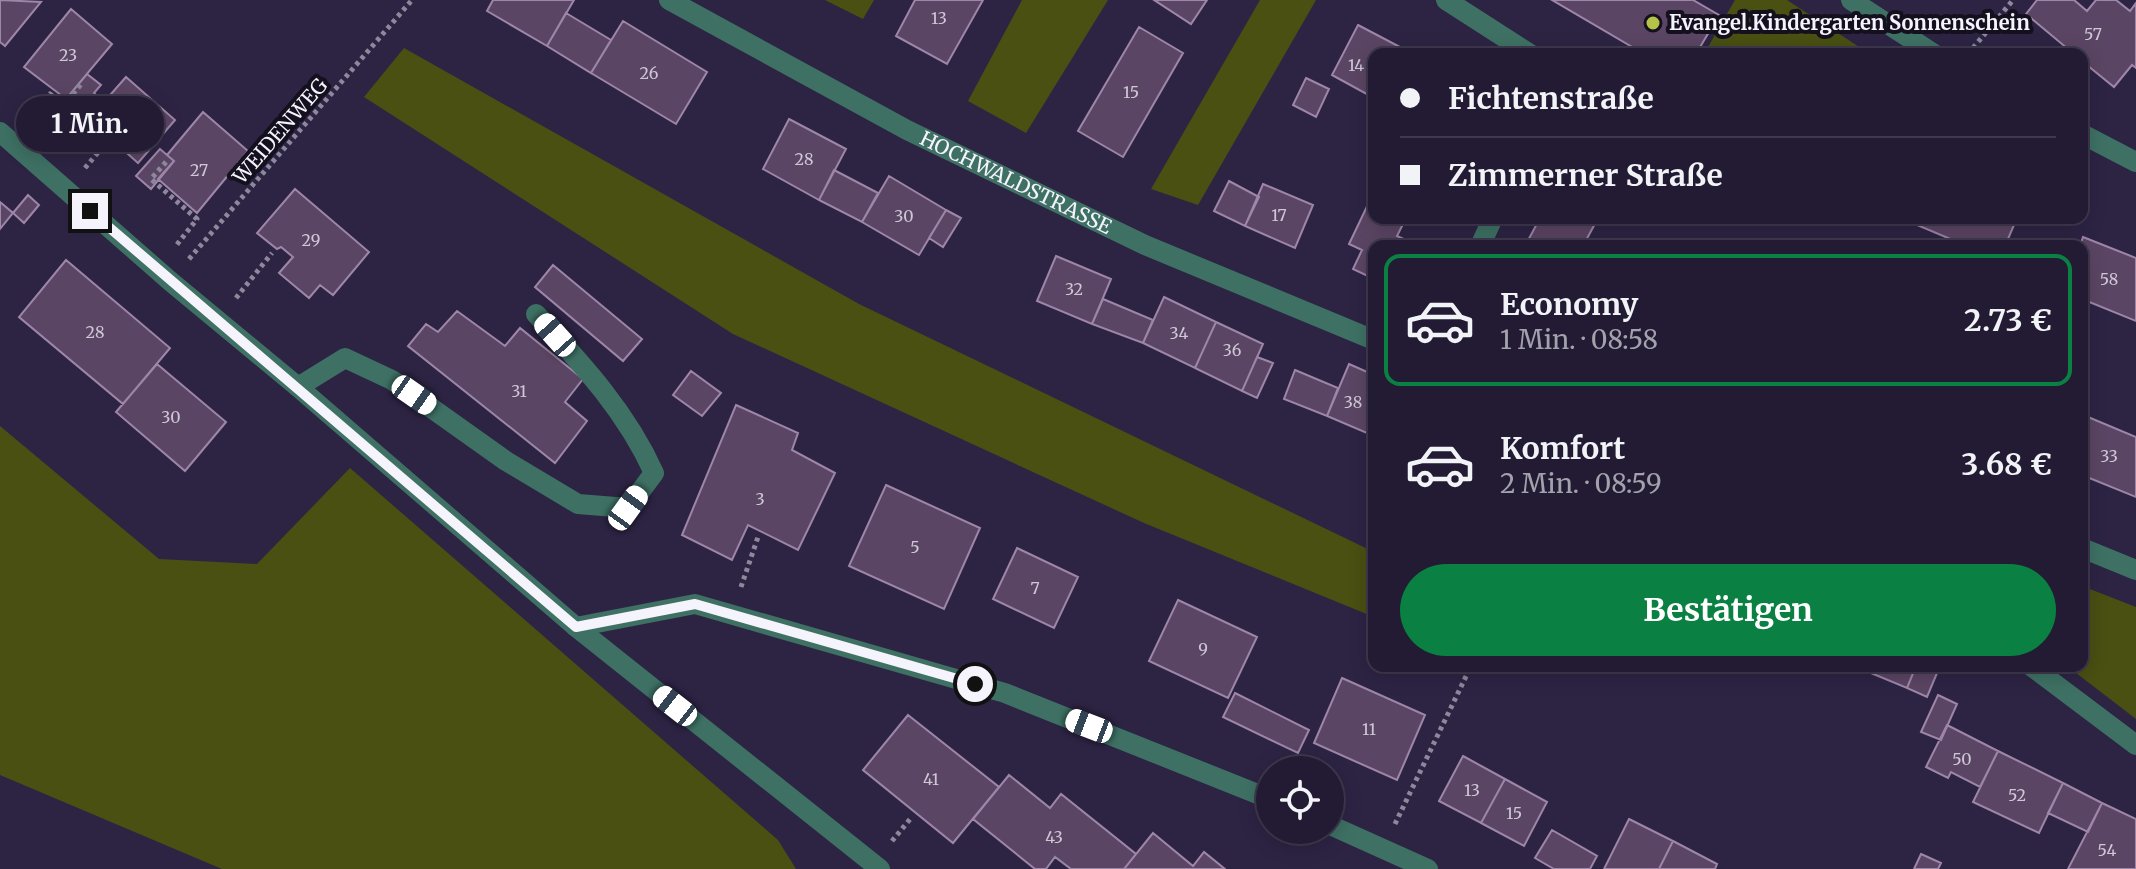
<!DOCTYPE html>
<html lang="de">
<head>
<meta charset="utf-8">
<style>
  body { margin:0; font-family:Merriweather,serif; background:#2e283f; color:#f1f3f6; height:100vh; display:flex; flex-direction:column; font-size:30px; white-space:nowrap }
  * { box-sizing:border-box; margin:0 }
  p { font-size:26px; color:#a2a1ac }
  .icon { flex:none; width:44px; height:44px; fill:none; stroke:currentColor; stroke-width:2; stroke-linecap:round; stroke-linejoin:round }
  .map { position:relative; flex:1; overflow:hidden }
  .drawer { position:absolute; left:1368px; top:240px; width:720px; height:432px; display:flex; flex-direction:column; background:#221b33; border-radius:16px; box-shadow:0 4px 20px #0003,0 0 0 2px #3f394e }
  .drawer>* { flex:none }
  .top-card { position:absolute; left:1368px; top:48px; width:720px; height:176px; border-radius:16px; box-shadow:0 4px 20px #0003,0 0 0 2px #3f394e; display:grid; align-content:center; height:176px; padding:0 32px; background:#221b33 }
  .tools { position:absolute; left:1256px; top:756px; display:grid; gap:16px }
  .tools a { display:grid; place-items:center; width:88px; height:88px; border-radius:50%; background:#221b33; box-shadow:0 4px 20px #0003,0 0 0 2px #3f394e; font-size:40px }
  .end { position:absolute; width:36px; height:36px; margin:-18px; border:10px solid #f5f3fc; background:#111; box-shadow:0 0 0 4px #111 }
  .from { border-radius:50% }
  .bubble { position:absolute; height:56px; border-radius:28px; background:#221b33; box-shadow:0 4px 20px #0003,0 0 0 2px #3f394e; font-size:26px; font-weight:700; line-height:56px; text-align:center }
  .car { position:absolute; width:24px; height:48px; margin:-24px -12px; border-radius:10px; box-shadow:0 0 6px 2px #0007; background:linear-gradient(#fff 24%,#345 0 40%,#fff 0 76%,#345 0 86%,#fff 0) }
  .top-card b { display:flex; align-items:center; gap:28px; height:76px; font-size:30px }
  .top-card b+b { border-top:2px solid #3f394e }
  .top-card i { width:20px; height:20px; background:#f1f3f6 }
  ul { padding:14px 0 0; list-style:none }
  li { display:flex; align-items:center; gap:24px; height:132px; margin:0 16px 12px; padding:0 16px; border:4px solid transparent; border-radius:16px }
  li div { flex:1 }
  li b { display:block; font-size:30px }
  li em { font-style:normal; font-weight:700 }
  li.on { border-color:#0b8043 }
  li>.icon { width:72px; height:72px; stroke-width:1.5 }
  .button { display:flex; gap:16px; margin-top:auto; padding:16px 32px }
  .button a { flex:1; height:92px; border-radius:48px; background:#0b8043; color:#fff; font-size:32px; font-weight:700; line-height:92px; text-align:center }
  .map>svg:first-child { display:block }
  .green { fill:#4a5012 }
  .building { fill:#5b4564; stroke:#9e86a9; stroke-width:2 }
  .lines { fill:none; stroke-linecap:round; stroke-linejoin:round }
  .path { stroke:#8e889d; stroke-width:5; stroke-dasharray:4 4; stroke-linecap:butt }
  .minor { stroke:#3e7164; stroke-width:20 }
  .route { stroke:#f5f3fc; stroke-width:10 }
  .poi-dot { fill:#b4c24a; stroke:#14101e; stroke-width:3 }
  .labels { text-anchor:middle; stroke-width:8; stroke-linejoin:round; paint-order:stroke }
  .number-label { font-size:16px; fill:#cec8d6 }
  .poi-label { font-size:20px; font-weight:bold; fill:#f5f3fc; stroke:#14101e; text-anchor:start }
  .street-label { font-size:20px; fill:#f5f3fc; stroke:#14101e }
</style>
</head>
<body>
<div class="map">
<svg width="2136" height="869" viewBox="0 0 2136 869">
  <rect width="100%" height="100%" fill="#2d2444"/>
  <path class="green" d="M825,0H874L863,19Z
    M1022,0H1108L1026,133L968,101Z
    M1260,0H1316L1198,205L1151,189Z
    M1735,0H1787L1870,54H1704Z
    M404,48L859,304L1374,552V617L1144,523L733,334L364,97Z
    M0,426L159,559L257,564L350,468L778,840L796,869H222L0,775Z
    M2082,586L2136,607V719L2067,666H2082Z"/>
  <path class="building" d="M0,0L41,2L5,46L0,42Z
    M493,0H574L547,46L487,11Z
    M915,0H983L947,64L896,36Z
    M1154,0H1207L1191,24Z
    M1552,0H1693L1719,15L1696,54H1633L1630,52L1632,47Z
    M2037,0H2074L2087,11L2096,0H2116L2130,11L2136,3V68L2132,65L2114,87L2082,61V54H2074L2026,14Z
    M71,9L112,44L66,99L24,67Z
    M566,13L611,40L591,73L547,46Z
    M623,21L707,72L676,124L591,73Z
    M1358,25L1400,47L1397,54H1374V98L1332,75Z
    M1139,27L1183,53L1123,157L1078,131Z
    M87,74L101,85L94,93L104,102L89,119L93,123L85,133L70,121L79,109L66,99Z
    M126,77L175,120L138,163L89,119Z
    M1306,78L1329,89L1316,117L1293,105Z
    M203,112L248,151L197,213L158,179L174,161L167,155Z
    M789,119L846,149L819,200L763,169Z
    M160,149L174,161L151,189L136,176Z
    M834,170L878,193L862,222L819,200Z
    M889,176L946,210L919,255L862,222Z
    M1229,181L1259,197L1245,226L1214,211Z
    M1263,184L1313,205L1295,248L1245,226Z
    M295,189L369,252L333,295L320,285L309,298L279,273L293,257L281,247L277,249L257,233Z
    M28,195L39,205L24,223L13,213Z
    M1371,198L1374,200V218H1406L1397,236L1419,246H1374V279L1353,269L1362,250L1349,244Z
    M0,202L13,213L0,229Z
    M946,210L961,218L943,247L929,238Z
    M1540,218H1594L1597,220L1583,246H1525Z
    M1920,218H2017L2005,246H1967L1917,225Z
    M2083,237L2136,258V321L2082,299V246H2080Z
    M1056,256L1111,279L1092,324L1037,301Z
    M66,260L170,348L123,404L19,317Z
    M553,265L642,339L623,361L535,287Z
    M1164,297L1216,322L1195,368L1143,343Z
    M1103,299L1153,320L1143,343L1092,324Z
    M457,311L505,346L520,328L583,379L565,402L587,421L555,463L408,346L426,324L438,332Z
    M1216,322L1263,344L1242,391L1195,368Z
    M1257,357L1273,363L1257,398L1242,391Z
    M157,364L226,422L185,471L116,412Z
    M1349,364L1374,375V436L1327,416Z
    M1295,370L1338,388L1327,416L1284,399Z
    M691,371L721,393L702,416L673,395Z
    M736,405L798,433L792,450L835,473L798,550L748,525L732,560L682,535Z
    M2088,417L2136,437V497L2082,475V433Z
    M886,485L980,528L944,609L849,566Z
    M1017,548L1078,577L1054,628L993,599Z
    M1178,600L1257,637L1228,698L1149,661Z
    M1854,666H1916L1907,688Z
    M1916,666H1940L1927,697L1907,688Z
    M1342,678L1425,715L1397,780L1314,743Z
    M1235,693L1309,730L1298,753L1223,717Z
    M1938,695L1957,704L1941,740L1921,732Z
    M908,715L999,787L953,843L863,770Z
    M1947,725L1998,751L1980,787L1951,772L1948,778L1926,767Z
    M1998,751L2063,783L2039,833L1973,802Z
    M1463,756L1505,779L1481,823L1439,801Z
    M1009,775L1050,808L1061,794L1136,854L1124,869H1071L1055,857L1046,869H1035L973,819Z
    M1505,779L1547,802L1524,846L1481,823Z
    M2063,783L2102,803L2088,832L2048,813Z
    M2102,803L2136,819V869H2068Z
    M1629,819L1673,841L1659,869H1604Z
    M1552,830L1597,856L1590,869H1554L1535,858Z
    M1153,833L1193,866L1204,852L1225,869H1124Z
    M1673,841L1717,864L1715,869H1659Z
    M1921,854L1941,863L1938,869H1914Z"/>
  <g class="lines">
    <path class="path" d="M1968,54L2013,0
      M30,119L50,94L64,105L82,83
      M166,162L151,179L197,219L175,247
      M85,168L106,143L83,122L97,106
      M189,259L412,0
      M236,298L272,253
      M741,587L758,537
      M1395,824L1471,666
      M892,841L911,818"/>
    <g class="minor">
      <path id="s1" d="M669,0L907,130L1145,245L1374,340"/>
      <path d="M1446,0L1530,54"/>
      <path d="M1851,0L1934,54"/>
      <path d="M0,132L170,281L298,387L576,627L880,869"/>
      <path d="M2082,134L2136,162"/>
      <path d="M1480,246L1493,218"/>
      <path d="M298,387L345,358L392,380L506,461L578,504L628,508L654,473C626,411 581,363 536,314"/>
      <path d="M2082,548L2136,570"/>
      <path d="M576,627L695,604L1005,693L1270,799"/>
      <path d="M2031,666L2136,745"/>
      <path d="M1330,825L1428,869"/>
    </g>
  </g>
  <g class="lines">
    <path class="route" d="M90,211L576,627L695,604L975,684"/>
  </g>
  <circle class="poi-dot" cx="1653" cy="23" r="8"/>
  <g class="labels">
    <g class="number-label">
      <text x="939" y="24">13</text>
      <text x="2093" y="40">57</text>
      <text x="68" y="61">23</text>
      <text x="1356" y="71">14</text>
      <text x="649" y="79">26</text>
      <text x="1131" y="98">15</text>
      <text x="804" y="165">28</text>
      <text x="199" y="176">27</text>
      <text x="1279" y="221">17</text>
      <text x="904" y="222">30</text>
      <text x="311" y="246">29</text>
      <text x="2109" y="285">58</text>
      <text x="1074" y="295">32</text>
      <text x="95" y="338">28</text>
      <text x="1179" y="339">34</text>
      <text x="1232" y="356">36</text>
      <text x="519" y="397">31</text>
      <text x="1353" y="408">38</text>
      <text x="171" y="423">30</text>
      <text x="2109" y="462">33</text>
      <text x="760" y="505">3</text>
      <text x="915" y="553">5</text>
      <text x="1035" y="594">7</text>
      <text x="1203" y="655">9</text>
      <text x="1369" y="735">11</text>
      <text x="1962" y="765">50</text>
      <text x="931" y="785">41</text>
      <text x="1472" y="796">13</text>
      <text x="2017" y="801">52</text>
      <text x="1514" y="819">15</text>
      <text x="1054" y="843">43</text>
      <text x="2107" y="856">54</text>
    </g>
    <g class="poi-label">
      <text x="1669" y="30">Evangel.Kindergarten Sonnenschein</text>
    </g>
    <g class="street-label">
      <text transform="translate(280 131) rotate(-49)" y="7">WEIDENWEG</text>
      <text dy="7" stroke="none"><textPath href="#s1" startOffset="392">HOCHWALDSTRASSE</textPath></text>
    </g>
  </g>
</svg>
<div class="tools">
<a><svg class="icon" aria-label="locate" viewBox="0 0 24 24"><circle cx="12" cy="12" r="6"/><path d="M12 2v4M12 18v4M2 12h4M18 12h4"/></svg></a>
</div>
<i class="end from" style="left:975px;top:684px"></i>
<i class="end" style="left:90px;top:211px"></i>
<div class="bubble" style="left:16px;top:96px;width:148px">1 Min.</div>
<i class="car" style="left:555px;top:335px;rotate:318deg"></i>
<i class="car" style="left:414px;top:395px;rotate:125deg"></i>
<i class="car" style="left:628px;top:508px;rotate:36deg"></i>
<i class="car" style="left:675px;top:706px;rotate:308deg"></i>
<i class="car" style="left:1089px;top:726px;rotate:291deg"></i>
<div class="top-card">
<b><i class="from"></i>Fichtenstraße</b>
<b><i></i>Zimmerner Straße</b>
</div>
<section class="drawer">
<ul>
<li class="on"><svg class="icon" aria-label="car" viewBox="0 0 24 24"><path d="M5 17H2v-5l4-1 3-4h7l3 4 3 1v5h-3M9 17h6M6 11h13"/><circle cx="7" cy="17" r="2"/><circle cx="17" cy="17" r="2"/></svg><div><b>Economy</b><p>1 Min. · 08:58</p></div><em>2.73 €</em></li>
<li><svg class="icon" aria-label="car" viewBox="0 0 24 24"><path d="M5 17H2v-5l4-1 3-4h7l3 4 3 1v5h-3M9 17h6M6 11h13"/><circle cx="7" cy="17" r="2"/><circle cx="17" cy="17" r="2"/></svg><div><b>Komfort</b><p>2 Min. · 08:59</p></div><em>3.68 €</em></li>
</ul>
<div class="button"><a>Bestätigen</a></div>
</section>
</div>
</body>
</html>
